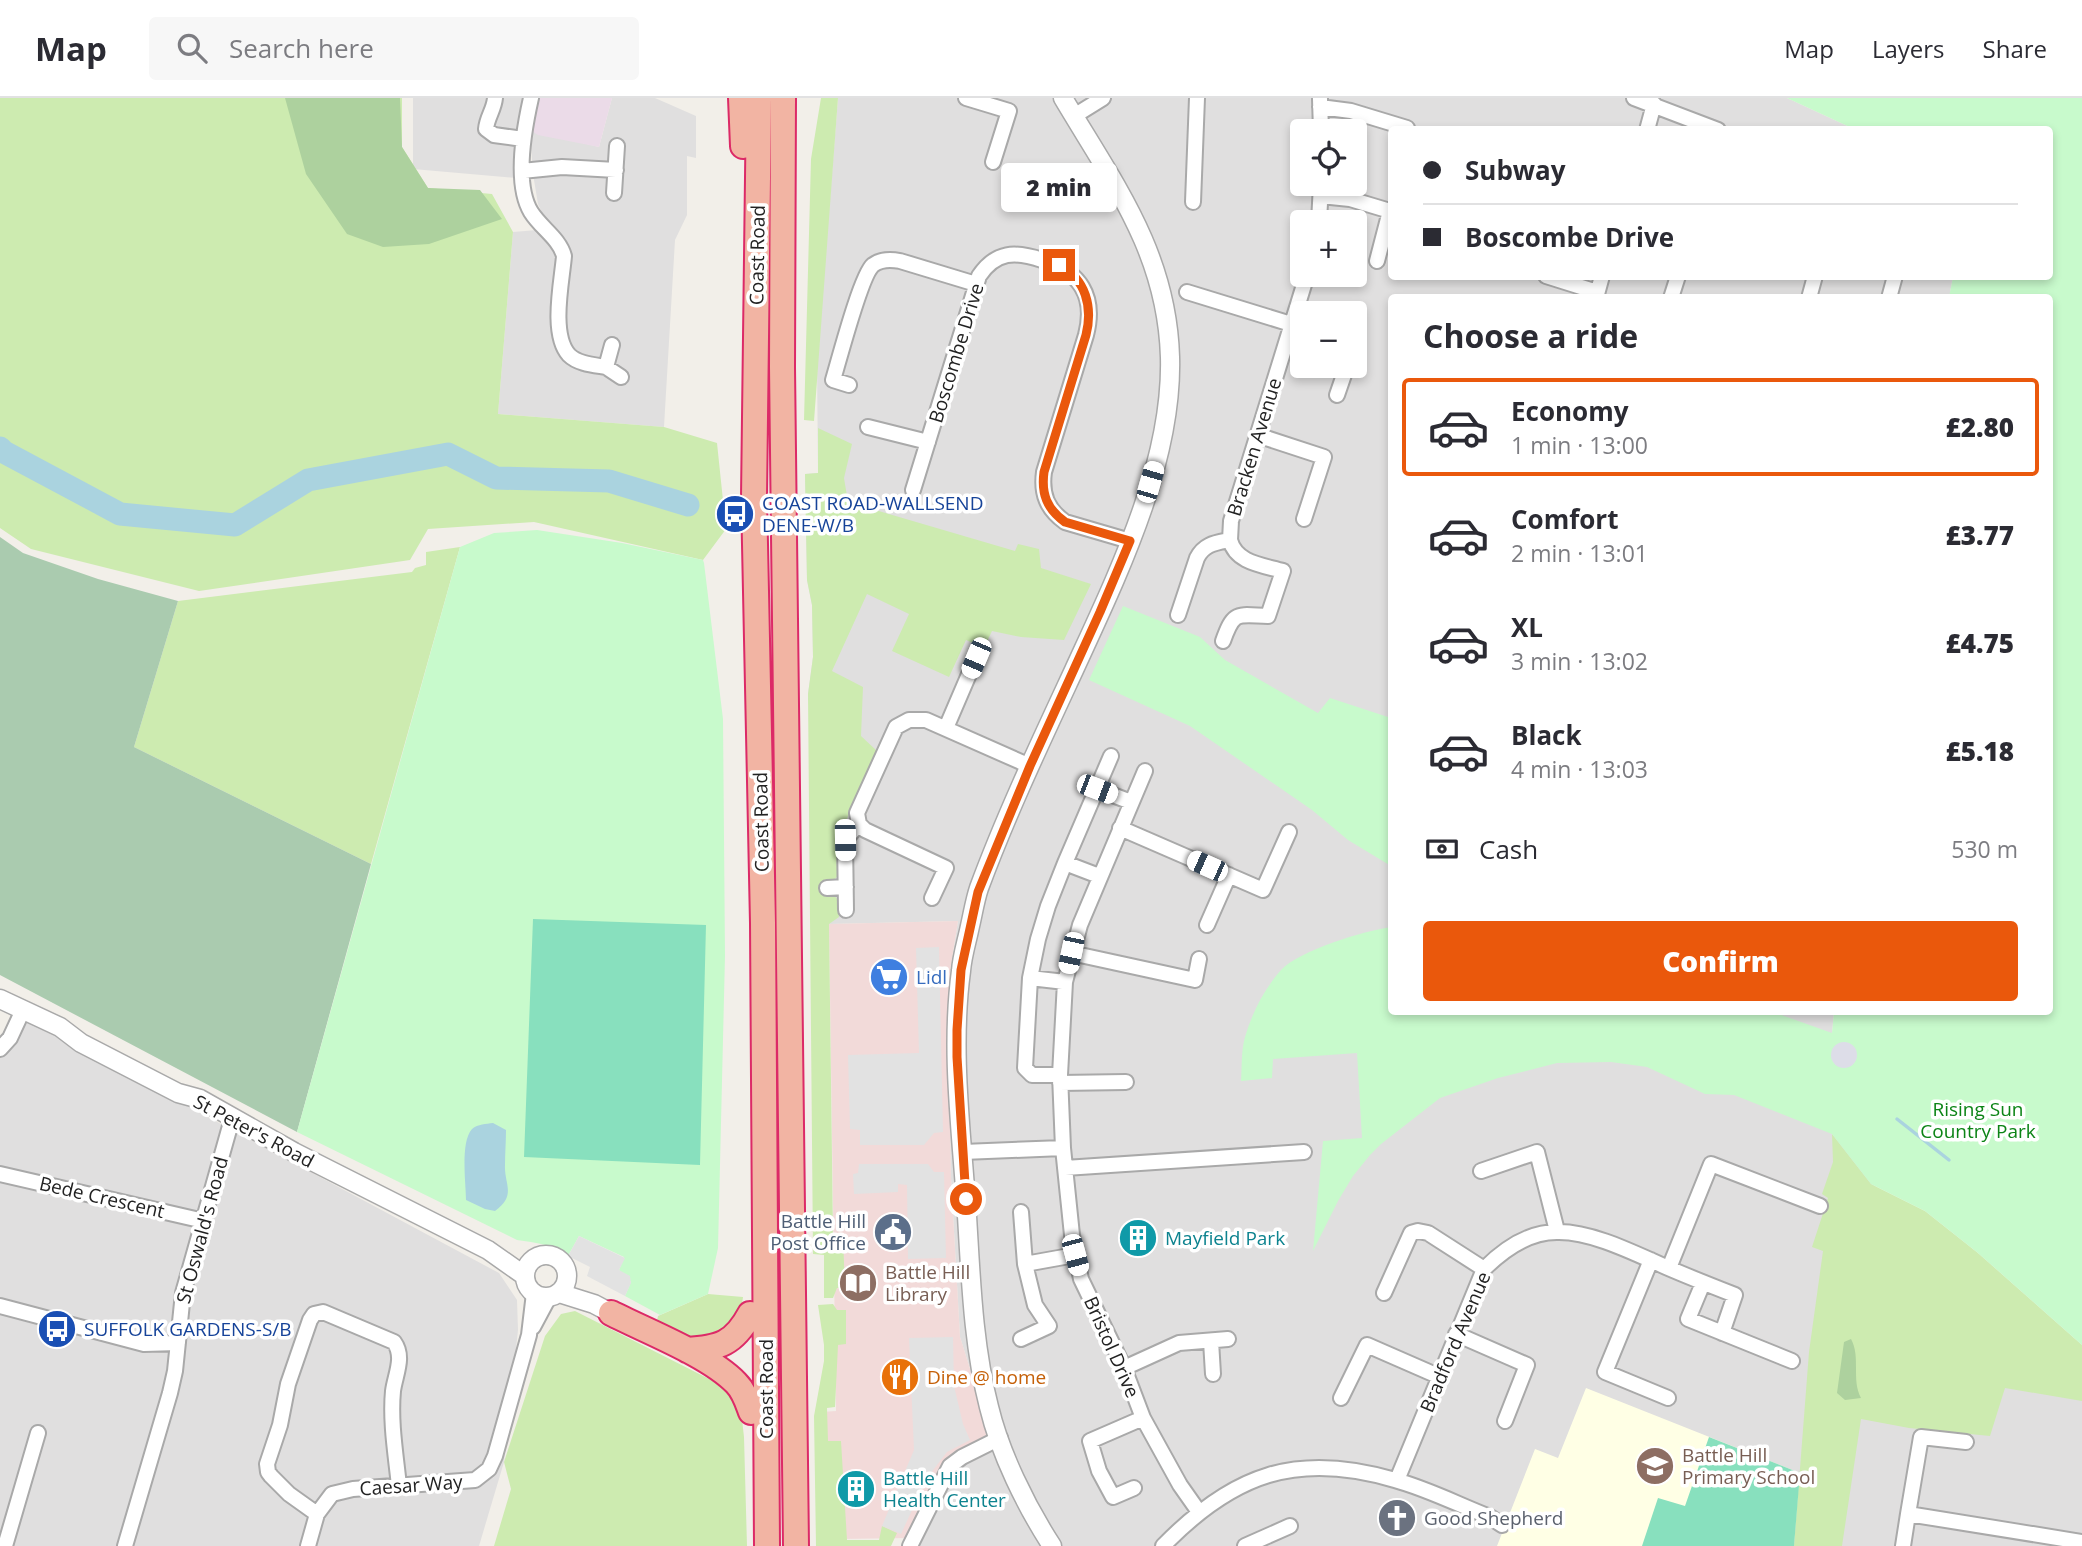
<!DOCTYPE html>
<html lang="en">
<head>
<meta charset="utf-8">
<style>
  body { margin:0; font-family:"Open Sans",sans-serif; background:#f7f7f7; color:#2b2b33; height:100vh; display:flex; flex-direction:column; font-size:26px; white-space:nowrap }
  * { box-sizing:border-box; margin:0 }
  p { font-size:23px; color:#7c7c81 }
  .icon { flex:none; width:38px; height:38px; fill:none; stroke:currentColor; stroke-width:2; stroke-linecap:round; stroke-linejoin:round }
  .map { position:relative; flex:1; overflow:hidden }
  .details { position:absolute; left:1388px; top:196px; width:665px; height:721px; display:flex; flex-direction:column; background:#fff; border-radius:7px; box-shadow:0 4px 10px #0003 }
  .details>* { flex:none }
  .banner { position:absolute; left:1388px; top:28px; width:665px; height:154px; border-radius:7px; box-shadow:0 4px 10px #0003; display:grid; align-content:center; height:154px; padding:0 35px; background:#fff }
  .fabs { position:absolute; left:1290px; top:21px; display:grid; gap:14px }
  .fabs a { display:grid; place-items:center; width:77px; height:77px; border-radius:7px; background:#fff; box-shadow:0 4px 10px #0003; font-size:35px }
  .end { position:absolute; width:32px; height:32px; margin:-16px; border:9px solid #ea580c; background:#fff; box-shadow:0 0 0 4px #fff }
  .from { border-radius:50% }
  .bubble { position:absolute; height:49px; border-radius:7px; background:#fff; box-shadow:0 4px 10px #0003; font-size:23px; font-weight:800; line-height:49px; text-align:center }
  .car { position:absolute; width:21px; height:42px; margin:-21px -10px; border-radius:9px; box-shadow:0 0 5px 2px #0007; background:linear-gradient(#fff 24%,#345 0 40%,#fff 0 76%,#345 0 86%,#fff 0) }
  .banner b { display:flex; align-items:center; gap:24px; height:66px; font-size:26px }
  .banner b+b { border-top:2px solid #e1e1e2 }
  .banner i { width:18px; height:18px; background:#2b2b33 }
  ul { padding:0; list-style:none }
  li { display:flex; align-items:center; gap:21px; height:98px; margin:0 14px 10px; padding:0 21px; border:4px solid transparent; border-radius:7px }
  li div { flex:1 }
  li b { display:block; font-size:26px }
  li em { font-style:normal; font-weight:800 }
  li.active { border-color:#ea580c }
  li>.icon { width:63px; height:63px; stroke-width:1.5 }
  h2 { padding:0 35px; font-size:32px; line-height:84px }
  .pay { display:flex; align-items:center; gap:18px; height:77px; padding:0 35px; font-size:26px }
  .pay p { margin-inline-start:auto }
  .cta { display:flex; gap:14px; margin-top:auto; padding:14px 35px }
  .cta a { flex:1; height:80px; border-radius:7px; background:#ea580c; color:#fff; font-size:28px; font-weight:800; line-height:80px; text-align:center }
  header { display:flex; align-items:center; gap:42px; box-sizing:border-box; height:98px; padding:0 35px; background:#fff; border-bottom:2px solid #e1e1e2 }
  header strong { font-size:33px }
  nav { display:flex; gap:38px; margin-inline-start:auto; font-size:24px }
  .search { width:490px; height:63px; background:#f7f7f7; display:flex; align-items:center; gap:18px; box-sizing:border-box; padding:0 24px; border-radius:7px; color:#7c7c81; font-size:26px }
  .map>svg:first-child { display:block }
  .residential { fill:#e0dfdf; fill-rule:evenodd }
  .commercial { fill:#f2dad9 }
  .industrial { fill:#ebdbe8 }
  .education { fill:#ffffe5 }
  .grass { fill:#cdebb0 }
  .forest { fill:#add19e }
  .cemetery { fill:#aacbaf }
  .park { fill:#c8facc }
  .pitch { fill:#88e0be }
  .parking { fill:#e2e2e2 }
  .plaza { fill:#dddde8 }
  .water { fill:#aad3df }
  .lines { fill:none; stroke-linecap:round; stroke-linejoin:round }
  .stream { stroke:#aad3df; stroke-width:3.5 }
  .river { stroke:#aad3df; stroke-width:23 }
  .minor-casing { stroke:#a9a9a9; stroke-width:18 }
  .tertiary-casing { stroke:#a9a9a9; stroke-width:21 }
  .trunk-casing { stroke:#dc2a67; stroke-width:28 }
  .minor { stroke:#fff; stroke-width:14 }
  .tertiary { stroke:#fff; stroke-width:18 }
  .trunk { stroke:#f2b4a3; stroke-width:24 }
  .route { stroke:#ea580c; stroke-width:9 }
  .labels { text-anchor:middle; stroke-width:7; stroke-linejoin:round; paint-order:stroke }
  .street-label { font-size:19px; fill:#222; stroke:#fff }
  .transit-label { font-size:19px; fill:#164399; stroke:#fff; text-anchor:start }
  .shop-label { font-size:19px; fill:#366cbe; stroke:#fff; text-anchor:start }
  .park-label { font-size:19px; fill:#0c8416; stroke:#fff }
  .service-label { font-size:19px; fill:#4e5e75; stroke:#fff; text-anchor:end }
  .culture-label { font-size:19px; fill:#0d838f; stroke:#fff; text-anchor:start }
  .education-label { font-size:19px; fill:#785e54; stroke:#fff; text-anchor:start }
  .food-label { font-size:19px; fill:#c56008; stroke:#fff; text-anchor:start }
  .worship-label { font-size:19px; fill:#5b616d; stroke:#fff; text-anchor:start }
</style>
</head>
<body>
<header>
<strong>Map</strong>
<div class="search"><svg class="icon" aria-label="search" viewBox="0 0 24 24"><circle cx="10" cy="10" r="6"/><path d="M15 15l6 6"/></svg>Search here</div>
<nav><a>Map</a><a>Layers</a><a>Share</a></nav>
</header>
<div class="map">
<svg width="2082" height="1448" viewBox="0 0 2082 1448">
  <rect width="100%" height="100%" fill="#f2efe9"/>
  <path class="residential" d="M413,0H523L519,28L516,80L413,71Z
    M612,0H655L696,18V60L687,58V117L675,142L664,329L498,316L513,134L549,131L538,106L533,76L530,32L599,49Z
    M838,0H1787L1854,31L1391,32V178L1953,179L1949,200H1391V914H1834L1832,935L1872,1086L2082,1247V1448H905L946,1363L992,1341L960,1239L951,1080L948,930L950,873L958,823L829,826L808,596L813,559L812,507L807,482L805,376L818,375L817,263ZM1302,33H1354V86H1302ZM1302,124H1354V177H1302ZM1302,215H1354V268H1302Z
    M25,921L499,1175L517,1202L518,1232L504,1364L479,1448H0V959L15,943Z"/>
  <path class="commercial" d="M958,823L950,873L948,930L951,1080L960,1239L992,1341L946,1363L909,1440L839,1441L822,1314L836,1313L829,826Z"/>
  <path class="industrial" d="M537,0H612L599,49L538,37L530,32Z"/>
  <path class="education" d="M1586,1290L1800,1375L1794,1448H1497L1535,1351L1558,1360Z"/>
  <path class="grass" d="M0,0H402V49L428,90L492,96L513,134L498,316L664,329L717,345L726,431L703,462L534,424L428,431L410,462L199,493L31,451L0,430Z
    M821,0H838L814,323L804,322L811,61Z
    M818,330L852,346L844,380L848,404L1015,453L1018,446L1039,451L1041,470L1091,486L1064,542L1021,539L992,533L984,550L966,542L949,579L892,553L909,516L867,496L832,573L863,589L861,638L877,653L838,741L837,779L831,784L832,795L838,802L839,819L829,826L833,1139H843L845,1190H837L833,1200H824V1157L813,1156L808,596L813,559L812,507L807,482L805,376L818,375Z
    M460,449L371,766L134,649L178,503L412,474L415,470L426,467V454Z
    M1832,1036L1871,1086L1925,1113L1978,1155L2082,1247V1303L2005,1290L1990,1338L1909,1330L1861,1321L1842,1448H1794L1809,1254L1823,1153L1812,1149L1828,1100L1822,1096L1833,1064Z
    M708,1196L743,1199C738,1236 731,1234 698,1245L657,1223L658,1218Z
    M833,1206L837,1212H846V1246L838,1247L835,1309L827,1310L828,1343H841L847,1442H879L882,1428L897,1435L891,1448H816L814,1318L824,1263V1247L818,1207Z
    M575,1213L713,1283L740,1304L744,1339L747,1448H494L511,1391L504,1364L545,1238L561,1216Z"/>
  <path class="forest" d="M285,0H400L402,49L428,90L480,92L502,121L429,146L383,149L347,136L306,76Z
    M1851,1241C1861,1259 1851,1281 1861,1300L1845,1302L1837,1295L1844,1244Z"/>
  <path class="cemetery" d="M0,439L23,455L98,481L178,503L134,649L371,766L297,1034L0,877Z"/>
  <path class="park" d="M1787,0H2082V1247L1978,1155L1925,1113L1871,1086L1832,1036L1734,997L1705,996L1647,969L1611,964L1557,965L1498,980L1440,1000L1381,1046L1370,1057L1353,1078L1338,1103L1313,1153L1323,1043L1362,1040L1357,955L1273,961L1272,980L1241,983C1242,969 1241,953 1245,939C1252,915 1264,891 1281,872C1300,852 1364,833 1391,829V914H1773L1832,935L1834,914H2049V200L1949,199L1953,179L2049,178V32L1854,31Z
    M537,432L622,445L703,462L704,465L723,621L725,858L718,1150L708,1196L660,1217L625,1198L631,1184L619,1172L624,1159L579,1138L568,1158C553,1146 536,1145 517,1142L297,1034L460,449L494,435Z
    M1123,508L1200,539L1225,562L1318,615L1330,600L1391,620V768L1348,742L1312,712L1190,628L1089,582Z"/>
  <path class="pitch" d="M533,821L706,827L700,1067L524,1059Z
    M1709,1339L1800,1375L1794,1448H1642L1658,1400L1685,1408Z"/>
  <path class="parking" d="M939,849L943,1034L934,1035L924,1047H860V1032L850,1031L848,957L919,955L916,850Z
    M859,1066H928L934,1074H944L946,1160L908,1161L907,1087L898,1086V1094L854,1096L853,1076L858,1075Z
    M579,1138L625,1160L619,1172L630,1178L631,1185L625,1198L587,1178L590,1169L568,1158Z
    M953,1239L954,1288L963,1326L970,1342L947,1354L927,1380L901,1436L882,1428L914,1352L909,1240Z"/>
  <path class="plaza" d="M1831 957a13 13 0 1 1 26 0a13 13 0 1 1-26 0Z"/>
  <path class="water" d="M493,1025L506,1032C506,1044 505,1055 505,1067C504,1086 517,1097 495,1113L485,1111L466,1102C466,1086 460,1044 472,1031C478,1026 486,1026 493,1025Z"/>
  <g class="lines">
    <path class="stream" d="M1897,1021L1949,1062"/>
    <path class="river" d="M0,350L4,354L120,416L235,427L308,382L448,356L496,380L609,383L688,407"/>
    <g class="minor-casing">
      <path id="minor" d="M495,0C494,12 487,19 486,31L494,37L523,41
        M531,0C524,31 514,86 531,114C541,130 559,140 564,158C562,183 550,236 569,257C578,266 594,267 606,269
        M966,0L1009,13L993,64
        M1634,0L1718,32
        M1320,1L1321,33
        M1320,9L1351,13L1407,30
        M1074,18L1103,0
        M1647,32L1654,6
        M522,73L562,69L616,72
        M614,95L617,48
        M1321,98L1350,101L1390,113L1377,163
        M1193,104L1197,0
        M1319,124L1321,86
        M1546,178L1597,194
        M1187,194L1291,226
        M1596,200L1602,178
        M1671,200L1678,178
        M1809,200L1815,178
        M1889,200L1895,178
        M1354,242V243
        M612,247L606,269L621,279
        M849,287L833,282C839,262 861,177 873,167C881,161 890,161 900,163L976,186
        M1337,297L1347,268
        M868,329L928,344
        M1257,337L1324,359L1304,421
        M913,392L979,178C996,153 1015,153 1042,162C1080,173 1096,198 1086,237L1044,374C1041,396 1047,411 1065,424L1130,443
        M1230,442L1231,423L1307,177
        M1178,517L1197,460C1204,446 1215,445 1230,442C1236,465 1262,467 1283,473L1268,518C1237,517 1234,512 1223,543
        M946,630L976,560
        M1145,673L1080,827L1065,884L1060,977L1063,1050L1072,1137L1081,1181L1124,1270L1143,1320L1180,1387L1199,1414
        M1097,691L1131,704
        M859,726L865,732L946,770L932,800
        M1120,730L1263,792L1289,734
        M1065,765L1099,778
        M827,790L846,789
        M846,812L845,742L859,726L857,715L896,629L909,622H926L1030,668
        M1207,827L1229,777
        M1071,855L1195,882L1199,861
        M1030,880L1065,884
        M0,951L10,940L23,912
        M1060,977H1032L1025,970L1030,880L1038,841L1048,808L1065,765L1111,658
        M1060,985L1126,984
        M963,1054L1063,1050
        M1065,1070L1304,1054
        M1481,1073L1537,1054L1557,1133
        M0,1076L204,1123
        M1021,1114L1025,1166L1035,1207L1049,1228L1021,1241
        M1651,1162L1605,1274L1668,1300
        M1025,1166L1075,1157
        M1669,1170L1711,1066L1820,1108
        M1703,1185L1688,1221L1792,1263
        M1384,1195L1411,1135L1418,1133L1428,1135L1484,1171
        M0,1208L144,1246L178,1245
        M533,1229L549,1199
        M1456,1236L1527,1267L1505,1323
        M1211,1243L1213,1276
        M1124,1270L1179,1245L1228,1241
        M1341,1300L1367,1247L1438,1278
        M1397,1382L1484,1171C1503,1152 1529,1133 1559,1134C1593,1134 1634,1155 1666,1169C1689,1179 1712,1188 1735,1197L1722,1235
        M1134,1390L1113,1399L1099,1373L1090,1343L1143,1320
        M317,1416L289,1396L271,1378L268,1374L267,1366L280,1327L288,1286L310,1222L314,1216L323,1214L394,1244C405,1259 395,1277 393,1293C390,1324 396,1358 399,1388
        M1908,1416L1921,1339L1966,1344
        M5,1448L38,1335
        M125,1448L170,1295L175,1273L183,1195L232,1021
        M308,1448L317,1416L332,1396L353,1391L475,1382L489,1371L495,1358L529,1237L534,1195
        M910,1448L950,1368L962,1359L1000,1340
        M1163,1448C1233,1376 1297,1353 1395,1382C1428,1391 1459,1407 1490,1419L1502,1427
        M1245,1448L1290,1428
        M1903,1448L1908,1416L2082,1444"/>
    </g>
    <g class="tertiary-casing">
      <path id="tertiary" d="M0,901L60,929L81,945L178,995L200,1001L294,1054L488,1152L525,1178
        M525 1178a21 21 0 1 1 42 0a21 21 0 1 1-42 0Z
        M559,1195L594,1206L611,1215
        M1052,1448C1026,1408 1000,1355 989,1309C973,1247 971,1182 967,1118C962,1037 950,954 961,873C962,858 967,843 970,828C973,815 975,802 979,790C1006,717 1041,643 1074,572C1117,478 1173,365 1170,259C1167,155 1114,86 1063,0"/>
    </g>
    <g class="trunk-casing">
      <path id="trunk" d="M741,0L743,48
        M759,0L754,399L763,825L767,1448
        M783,0L782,269L796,1448
        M611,1215C646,1233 709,1257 736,1285C744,1293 747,1303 751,1314
        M687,1252C719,1250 734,1246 750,1216"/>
    </g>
    <use href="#minor" class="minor"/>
    <use href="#tertiary" class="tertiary"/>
    <use href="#trunk" class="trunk"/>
  </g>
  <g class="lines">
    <path class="route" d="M966,1101L957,959V932L961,872L978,794L1030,668L1100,514L1130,443L1065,424C1047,411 1041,396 1044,374L1086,237C1093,209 1086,181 1059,167"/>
  </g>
  <defs>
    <g id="bus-disc" transform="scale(2.0125)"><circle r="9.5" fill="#1a4fb4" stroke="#fff"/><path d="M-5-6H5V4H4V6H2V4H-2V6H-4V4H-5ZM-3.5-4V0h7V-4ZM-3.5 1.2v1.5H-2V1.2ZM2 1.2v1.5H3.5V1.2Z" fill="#fff"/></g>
    <g id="supermarket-disc" transform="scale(2.0125)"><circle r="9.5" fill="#3f7fe0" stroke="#fff"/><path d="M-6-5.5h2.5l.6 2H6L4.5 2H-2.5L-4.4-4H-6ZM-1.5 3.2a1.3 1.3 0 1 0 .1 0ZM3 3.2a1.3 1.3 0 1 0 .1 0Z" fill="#fff"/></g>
    <g id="civic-disc" transform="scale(2.0125)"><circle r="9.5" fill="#5c6f8a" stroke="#fff"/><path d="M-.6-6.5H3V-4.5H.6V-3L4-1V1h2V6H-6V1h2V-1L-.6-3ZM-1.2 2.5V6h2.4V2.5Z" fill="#fff"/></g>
    <g id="building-disc" transform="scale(2.0125)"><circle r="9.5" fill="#0f9aa8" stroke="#fff"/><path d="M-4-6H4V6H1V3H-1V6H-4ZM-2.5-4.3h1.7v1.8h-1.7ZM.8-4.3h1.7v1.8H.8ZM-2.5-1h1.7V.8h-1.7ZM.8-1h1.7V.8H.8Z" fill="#fff"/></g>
    <g id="library-disc" transform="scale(2.0125)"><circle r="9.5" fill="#8d6e63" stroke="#fff"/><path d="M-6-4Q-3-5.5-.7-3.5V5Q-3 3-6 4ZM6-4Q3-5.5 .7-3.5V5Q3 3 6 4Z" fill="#fff"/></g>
    <g id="restaurant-disc" transform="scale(2.0125)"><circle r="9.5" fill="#e8710a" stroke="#fff"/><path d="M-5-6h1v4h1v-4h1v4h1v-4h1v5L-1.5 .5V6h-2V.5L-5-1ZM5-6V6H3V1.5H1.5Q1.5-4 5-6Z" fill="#fff"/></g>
    <g id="school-disc" transform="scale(2.0125)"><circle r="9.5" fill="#8d6e63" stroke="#fff"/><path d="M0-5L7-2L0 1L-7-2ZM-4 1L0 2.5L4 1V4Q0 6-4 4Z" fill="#fff"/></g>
    <g id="church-disc" transform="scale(2.0125)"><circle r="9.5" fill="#6b7280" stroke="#fff"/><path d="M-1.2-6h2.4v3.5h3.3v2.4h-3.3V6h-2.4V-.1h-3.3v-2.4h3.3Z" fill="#fff"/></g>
  </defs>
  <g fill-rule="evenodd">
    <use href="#bus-disc" x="735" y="416"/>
    <use href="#supermarket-disc" x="889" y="879"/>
    <use href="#civic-disc" x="893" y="1134"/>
    <use href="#building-disc" x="1138" y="1140"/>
    <use href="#library-disc" x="858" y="1185"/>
    <use href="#bus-disc" x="57" y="1231"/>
    <use href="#restaurant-disc" x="900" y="1279"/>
    <use href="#school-disc" x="1655" y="1368"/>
    <use href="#building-disc" x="856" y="1391"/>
    <use href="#church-disc" x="1397" y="1420"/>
  </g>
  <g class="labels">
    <g class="street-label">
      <text transform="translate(757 157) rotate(-89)" y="7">Coast Road</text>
      <text transform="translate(956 255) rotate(-73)" y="7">Boscombe Drive</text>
      <text transform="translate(1254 349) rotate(-73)" y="7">Bracken Avenue</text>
      <text transform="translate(761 724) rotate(-91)" y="7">Coast Road</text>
      <text transform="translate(254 1033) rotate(28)" y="7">St Peter's Road</text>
      <text transform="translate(102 1099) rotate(13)" y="7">Bede Crescent</text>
      <text transform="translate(202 1132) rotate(-75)" y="7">St Oswald's Road</text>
      <text transform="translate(1455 1244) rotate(-67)" y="7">Bradford Avenue</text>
      <text transform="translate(1112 1249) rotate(66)" y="7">Bristol Drive</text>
      <text transform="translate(766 1291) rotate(-90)" y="7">Coast Road</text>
      <text transform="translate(411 1387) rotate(-4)" y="7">Caesar Way</text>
    </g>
    <g class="transit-label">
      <text x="762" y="412">COAST ROAD-WALLSEND<tspan x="762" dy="22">DENE-W/B</tspan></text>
      <text x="84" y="1238">SUFFOLK GARDENS-S/B</text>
    </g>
    <g class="shop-label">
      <text x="916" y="886">Lidl</text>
    </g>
    <g class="park-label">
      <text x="1978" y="1018">Rising Sun<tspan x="1978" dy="22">Country Park</tspan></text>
    </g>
    <g class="service-label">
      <text x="866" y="1130">Battle Hill<tspan x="866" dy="22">Post Office</tspan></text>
    </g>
    <g class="culture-label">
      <text x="1165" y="1147">Mayfield Park</text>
      <text x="883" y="1387">Battle Hill<tspan x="883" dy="22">Health Center</tspan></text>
    </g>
    <g class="education-label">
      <text x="885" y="1181">Battle Hill<tspan x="885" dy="22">Library</tspan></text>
      <text x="1682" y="1364">Battle Hill<tspan x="1682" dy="22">Primary School</tspan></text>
    </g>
    <g class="food-label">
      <text x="927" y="1286">Dine @ home</text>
    </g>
    <g class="worship-label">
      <text x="1424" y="1427">Good Shepherd</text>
    </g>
  </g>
</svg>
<div class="fabs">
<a><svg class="icon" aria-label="locate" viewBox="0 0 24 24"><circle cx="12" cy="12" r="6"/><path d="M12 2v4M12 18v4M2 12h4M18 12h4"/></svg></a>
<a>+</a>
<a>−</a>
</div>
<i class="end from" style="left:966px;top:1101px"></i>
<i class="end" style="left:1059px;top:167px"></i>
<div class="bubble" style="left:1001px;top:65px;width:116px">2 min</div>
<i class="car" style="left:1150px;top:384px;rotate:16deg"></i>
<i class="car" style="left:976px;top:560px;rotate:203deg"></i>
<i class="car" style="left:1097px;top:691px;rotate:111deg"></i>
<i class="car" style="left:845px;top:742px;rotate:179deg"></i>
<i class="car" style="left:1207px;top:768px;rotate:294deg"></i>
<i class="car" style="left:1071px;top:855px;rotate:192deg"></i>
<i class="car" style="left:1075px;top:1157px;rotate:165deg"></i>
<div class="banner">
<b><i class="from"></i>Subway</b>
<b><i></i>Boscombe Drive</b>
</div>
<section class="details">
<h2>Choose a ride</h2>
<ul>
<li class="active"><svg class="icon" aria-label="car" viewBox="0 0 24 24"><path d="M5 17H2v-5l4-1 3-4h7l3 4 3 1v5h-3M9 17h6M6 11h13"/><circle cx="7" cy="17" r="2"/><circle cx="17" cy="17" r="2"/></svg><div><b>Economy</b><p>1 min · 13:00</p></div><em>£2.80</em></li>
<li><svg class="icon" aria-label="car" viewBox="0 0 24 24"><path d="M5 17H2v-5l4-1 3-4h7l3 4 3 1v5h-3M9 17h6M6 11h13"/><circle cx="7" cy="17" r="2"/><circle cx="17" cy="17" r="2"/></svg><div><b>Comfort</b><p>2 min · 13:01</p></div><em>£3.77</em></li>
<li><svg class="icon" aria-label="car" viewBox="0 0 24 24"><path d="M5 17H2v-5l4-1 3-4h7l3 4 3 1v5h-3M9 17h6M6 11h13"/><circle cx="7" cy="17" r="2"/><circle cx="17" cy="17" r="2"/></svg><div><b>XL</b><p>3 min · 13:02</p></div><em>£4.75</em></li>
<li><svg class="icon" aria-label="car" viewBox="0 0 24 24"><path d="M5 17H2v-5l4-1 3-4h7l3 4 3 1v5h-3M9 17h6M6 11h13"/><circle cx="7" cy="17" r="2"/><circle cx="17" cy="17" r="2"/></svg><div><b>Black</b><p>4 min · 13:03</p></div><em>£5.18</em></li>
</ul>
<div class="pay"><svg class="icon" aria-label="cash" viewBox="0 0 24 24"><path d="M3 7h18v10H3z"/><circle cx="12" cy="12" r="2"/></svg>Cash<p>530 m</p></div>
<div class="cta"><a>Confirm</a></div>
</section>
</div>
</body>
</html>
